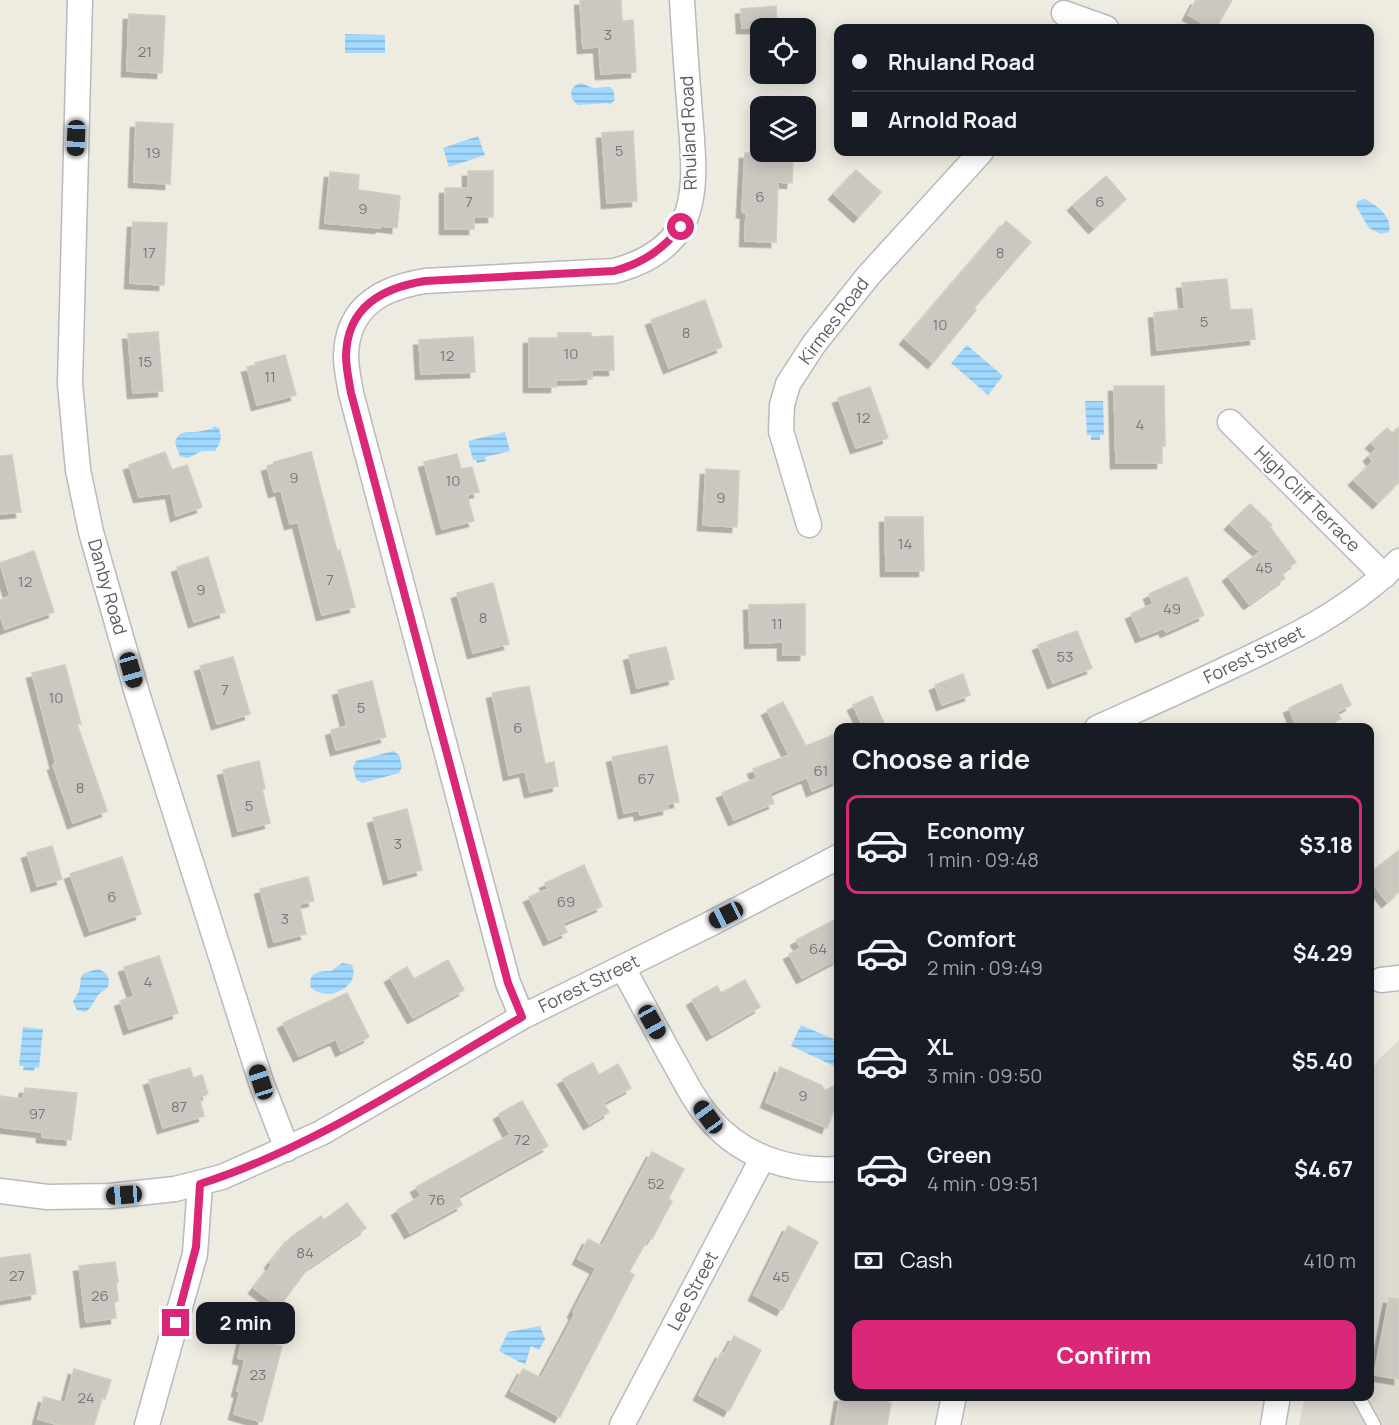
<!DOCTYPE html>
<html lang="en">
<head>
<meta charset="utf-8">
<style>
  body { margin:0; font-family:Manrope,sans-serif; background:#20242c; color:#f1f3f6; height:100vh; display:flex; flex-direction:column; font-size:22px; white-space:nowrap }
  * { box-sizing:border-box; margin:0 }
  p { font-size:20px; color:#9ea1a6 }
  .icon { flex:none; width:33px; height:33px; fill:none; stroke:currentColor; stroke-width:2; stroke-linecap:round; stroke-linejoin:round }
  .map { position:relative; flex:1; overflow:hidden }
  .side { position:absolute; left:834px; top:723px; width:540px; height:678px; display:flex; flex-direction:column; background:#171b24; border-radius:12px; box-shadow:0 3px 15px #0003 }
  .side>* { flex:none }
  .top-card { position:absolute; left:834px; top:24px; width:540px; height:132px; border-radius:12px; box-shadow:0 3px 15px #0003; display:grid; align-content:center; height:132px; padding:0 18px; background:#171b24 }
  .tools { position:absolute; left:750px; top:18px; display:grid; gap:12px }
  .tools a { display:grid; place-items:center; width:66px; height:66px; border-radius:12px; background:#171b24; box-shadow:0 3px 15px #0003; font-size:30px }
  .end { position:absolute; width:27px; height:27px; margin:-14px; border:8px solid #db2777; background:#fff; box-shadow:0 0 0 3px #fff }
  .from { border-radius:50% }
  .bubble { position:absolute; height:42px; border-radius:12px; background:#171b24; box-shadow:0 3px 15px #0003; font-size:20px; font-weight:700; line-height:42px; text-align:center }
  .car { position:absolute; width:18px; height:36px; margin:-18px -9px; border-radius:8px; box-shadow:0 0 4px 2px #0007; background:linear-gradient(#222 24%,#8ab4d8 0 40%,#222 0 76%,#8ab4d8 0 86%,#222 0) }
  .top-card b { display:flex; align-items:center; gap:21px; height:57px; font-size:22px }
  .top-card b+b { border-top:2px solid #363941 }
  .top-card i { width:15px; height:15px; background:#f1f3f6 }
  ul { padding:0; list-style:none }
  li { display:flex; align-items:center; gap:18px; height:99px; margin:0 12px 9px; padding:0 6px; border:3px solid transparent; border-radius:12px }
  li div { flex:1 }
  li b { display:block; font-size:22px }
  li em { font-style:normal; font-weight:700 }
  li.on { border-color:#db2777 }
  li>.icon { width:54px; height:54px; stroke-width:1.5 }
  h2 { padding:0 18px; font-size:27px; line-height:72px }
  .pay { display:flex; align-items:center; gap:15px; height:66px; padding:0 18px; font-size:22px }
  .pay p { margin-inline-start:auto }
  .action { display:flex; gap:12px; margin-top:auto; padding:12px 18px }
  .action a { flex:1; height:69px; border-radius:12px; background:#db2777; color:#fff; font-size:24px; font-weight:700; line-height:69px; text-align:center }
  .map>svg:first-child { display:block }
  .education { fill:#dedad0 }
  .water { fill:url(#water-rules) }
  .building { fill:#cbc7c1; stroke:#d3ccbf; stroke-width:1.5; filter:url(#shadow) }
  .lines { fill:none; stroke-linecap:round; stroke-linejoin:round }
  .lane-casing { stroke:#b7babf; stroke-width:15 }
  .street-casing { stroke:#b7babf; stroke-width:27 }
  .lane { stroke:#fff; stroke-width:12 }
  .street { stroke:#fff; stroke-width:24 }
  .route { stroke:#db2777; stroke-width:8 }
  .labels { text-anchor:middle; stroke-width:4.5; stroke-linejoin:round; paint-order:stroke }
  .number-label { font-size:15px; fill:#76787a }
  .street-label { font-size:18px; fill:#5a5e63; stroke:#fff }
</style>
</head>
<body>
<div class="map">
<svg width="1399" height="1425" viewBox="0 0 1399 1425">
  <defs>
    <pattern id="water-rules" width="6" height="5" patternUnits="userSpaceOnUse" patternTransform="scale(1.5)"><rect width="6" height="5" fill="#a0d8ff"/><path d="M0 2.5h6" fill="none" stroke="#85b2d2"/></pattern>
    <filter id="shadow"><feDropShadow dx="-5.5" dy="5.5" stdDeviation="0" flood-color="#0004"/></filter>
  </defs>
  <rect width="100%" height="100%" fill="#eeebe1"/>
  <path class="education" d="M1399,1040V1425H1299L1305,1397L1370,1396V1076L1377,1061Z"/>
  <path class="water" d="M345,34L385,35V53H345Z
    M581,83C586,84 590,88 595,88C610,88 613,82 615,100L609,105L608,103L578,105L572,99C570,91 572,85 581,83Z
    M478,136L485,155L449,167L443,148Z
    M1364,199C1377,205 1393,217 1389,232L1381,234L1369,228L1356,206L1358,201Z
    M967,345L1003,376L988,395L951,363Z
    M1085,401H1103L1104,435H1100V440H1091V435H1087Z
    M214,426L220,429L219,433L221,434L220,443L215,451H202L188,458L180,456L175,443C178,431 185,432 196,432C201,432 207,429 212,429Z
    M505,432L510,451L485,457L486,461L477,463L476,460H473L468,441Z
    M393,751L399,755L402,767L399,773L362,783L356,779L353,767L356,761Z
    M342,963L352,965C361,988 327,1002 311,988C307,972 320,971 331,971Z
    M99,969L107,974L109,981L108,987L98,995L90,1008L85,1012L77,1010L73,1002C74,999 76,996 78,993C85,975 73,975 99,969Z
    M801,1025L838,1041V1055L834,1066L791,1046Z
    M23,1027L43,1029L39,1068L35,1067L34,1071L23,1070L24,1066H19Z
    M540,1326L545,1339L539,1350L531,1346L525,1365L499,1351L508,1332Z"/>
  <path class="building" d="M580,0H621L622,21L633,20L636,72L601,74L599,47L583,48Z
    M1196,0H1232L1216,28H1212L1188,15Z
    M776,6L777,28H742L741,9Z
    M129,14L165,16L162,73L127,71Z
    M136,122L173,124L170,184L134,182Z
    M633,131L637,201L607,203L602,133Z
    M745,153L793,155L792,183L778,182L776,242L745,241L746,213L742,212Z
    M856,170L881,192L859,217L834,194Z
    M468,171H493V217H474V229H445V188H468Z
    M330,172L359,175L358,190L400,196L397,228L381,226L380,228L325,223Z
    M1106,176L1126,199L1094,228L1073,205Z
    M1006,221L1031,242L974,308L976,310L933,363L905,339Z
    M133,222L167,223L164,285L130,283Z
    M1227,279L1230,310L1252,309L1255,339L1157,350L1154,313L1185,309L1182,283Z
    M705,300L722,347L669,368L651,320Z
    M158,332L163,391L133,393L128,334Z
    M558,333H591V337L613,336L614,370H592V379L556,380V387H529V338H558Z
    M473,337L475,372L421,374L419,340Z
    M285,355L296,395L257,405L247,367L256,365L255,363Z
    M1114,386H1164L1165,446H1162V463H1116Z
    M870,387L888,438L856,448L838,398Z
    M1399,427V482L1378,503L1354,480L1373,461L1369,456L1377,448L1371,443L1387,428L1392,433Z
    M165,452L172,470L187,465L202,507L176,516L171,493L139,497L129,465Z
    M311,452L337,551L340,550L355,607L322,615L298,522L290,524L281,490L274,492L267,466L274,464V462Z
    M457,454L461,469L472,467L479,492L467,495L474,521L442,529L424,462Z
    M12,455L21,512L0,514V456Z
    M706,469L739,471L737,527L703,525Z
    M1250,504L1272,525L1270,527L1296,562L1281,573L1285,578L1249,604L1228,576L1260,552L1230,524Z
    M885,517H923L924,571H886Z
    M34,551L54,612L5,629L0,615V600L10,596L0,563Z
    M208,557L225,612L194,622L177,567Z
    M1187,577L1204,615L1166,632L1164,628L1141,637L1131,614L1153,604L1149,594Z
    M493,583L509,644L473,653L457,593Z
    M805,604V655H783V642L750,643L749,605Z
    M1077,631L1092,668L1053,683L1038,645Z
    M666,647L674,679L637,688L629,655Z
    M233,657L250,714L217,724L200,666Z
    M65,665L81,724H77L107,811L73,823L53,765L56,764L32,673Z
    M963,674L970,695L942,705L935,685Z
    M372,681L386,737L336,750L331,730L347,726L338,690Z
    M1341,684L1351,705L1337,712L1341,719L1321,728H1297L1289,708Z
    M529,686L545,764L554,762L558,786L530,792L525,771L509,775L492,693Z
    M872,696L886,728H864L853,705Z
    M783,702L806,746L838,733V780L812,791L807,777L770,793L774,803L734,820L722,793L757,778L753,769L789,755L767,710Z
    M667,746L679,802L667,804L668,809L640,815L639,810L624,813L612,757Z
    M259,761L265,789H262L270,823L238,831L223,770Z
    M407,809L422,870L389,879L373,818Z
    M52,846L62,879L37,886L27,853Z
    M1399,850V892L1387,902L1370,880V873Z
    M122,857L141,914L90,931L70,874Z
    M584,865L602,906L563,923L567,932L549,940L529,897L548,889L545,883Z
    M308,877L314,901L299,904L306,934L274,942L260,889Z
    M838,918V959L802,978L789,954L801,948L796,940Z
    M159,956L178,1013L129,1029L120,1001L134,996L124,967Z
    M448,960L464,990L413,1018L390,977L407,967L414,979Z
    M745,980L760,1007L712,1035L692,1000L717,986L721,993Z
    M347,993L369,1037L341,1051L336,1039L299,1056L283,1023Z
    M593,1063L599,1075L618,1064L631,1088L603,1103L609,1112L589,1124L563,1079Z
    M780,1067L821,1085L825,1091L838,1083V1100L827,1128L766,1102Z
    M190,1068L193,1078L202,1075L208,1094L199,1097L204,1116L163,1128L149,1080Z
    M25,1088L77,1093L71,1140L42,1137V1132L0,1127V1096L23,1099Z
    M522,1101L548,1146L458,1196L462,1205L410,1233L397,1210L421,1196L416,1187L510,1135L499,1114Z
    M652,1152L684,1169L668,1199L672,1201L652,1239L649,1237L629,1272L634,1275L560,1417L511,1391L523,1369L541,1378L575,1314L573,1312L596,1268L578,1259L588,1239L602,1246Z
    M347,1203L366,1228L308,1268L279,1307L254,1288L272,1265L270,1263L291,1237L321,1216L324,1220Z
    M788,1226L818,1242L782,1310L754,1295Z
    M30,1254L36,1294L0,1300V1258Z
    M115,1262L118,1282L116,1283L118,1301L114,1302L116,1318L86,1322L79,1266Z
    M1389,1298L1399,1299V1379L1374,1375Z
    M243,1336L282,1346L262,1422L234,1414L240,1392L237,1391L245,1360L238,1358Z
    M734,1336L761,1350L729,1411L699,1395L721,1353L724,1354Z
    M74,1369L111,1380L105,1399L102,1398L94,1425H59L38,1419L44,1397L65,1403Z
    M840,1396H889L888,1403H891L887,1425H835Z"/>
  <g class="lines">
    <g class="lane-casing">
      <path id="lane" d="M1358,1396L1374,1425"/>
    </g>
    <g class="street-casing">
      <path id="street" d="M80,0L70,384L78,470L91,532L137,693L261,1082L287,1149
        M1064,13L1106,28
        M1230,422L1384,576
        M809,525L781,431L782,405L788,384L814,344L868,276L981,152
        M1097,728C1141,708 1186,688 1230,667C1290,639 1351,610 1399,561
        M623,968C638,996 654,1025 669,1053C682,1075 693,1100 710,1119C742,1157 791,1172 838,1169
        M1381,980L1399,978
        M522,1017L508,983L351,393C349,381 346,368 346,356C347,306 382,288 425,281L614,271C641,264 666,251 681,227C701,193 691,138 689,100C686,67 684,33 682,0
        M0,1191L47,1197L110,1196L175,1189L222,1177L321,1133L522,1017L708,925L838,857
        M147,1425L195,1254L200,1184
        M622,1425L763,1157
        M948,1425L954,1396
        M1273,1425L1278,1396"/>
    </g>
    <use href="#lane" class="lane"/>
    <use href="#street" class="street"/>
  </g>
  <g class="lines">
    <path class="route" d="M176,1323L196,1247L200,1184C313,1148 420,1076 522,1017L508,983L351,393C349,381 346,368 346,356C347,306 383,288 425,281L614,271C643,263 662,250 681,227"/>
  </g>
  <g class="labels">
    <g class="number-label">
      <text x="608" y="40">3</text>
      <text x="145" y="57">21</text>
      <text x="619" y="156">5</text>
      <text x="153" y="158">19</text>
      <text x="760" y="202">6</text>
      <text x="469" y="207">7</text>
      <text x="1100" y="207">6</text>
      <text x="363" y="214">9</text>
      <text x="149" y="258">17</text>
      <text x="1000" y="258">8</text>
      <text x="1204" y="327">5</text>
      <text x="940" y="330">10</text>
      <text x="686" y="338">8</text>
      <text x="571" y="359">10</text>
      <text x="447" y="361">12</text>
      <text x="145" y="367">15</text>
      <text x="270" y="382">11</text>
      <text x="863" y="423">12</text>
      <text x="1140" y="430">4</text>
      <text x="294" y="483">9</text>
      <text x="453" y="486">10</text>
      <text x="721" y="503">9</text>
      <text x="905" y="549">14</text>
      <text x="1264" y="573">45</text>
      <text x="330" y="585">7</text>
      <text x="25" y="587">12</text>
      <text x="201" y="595">9</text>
      <text x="1172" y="614">49</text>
      <text x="483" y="623">8</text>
      <text x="777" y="629">11</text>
      <text x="1065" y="662">53</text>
      <text x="225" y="695">7</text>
      <text x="56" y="703">10</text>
      <text x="361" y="713">5</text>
      <text x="518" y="733">6</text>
      <text x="821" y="776">61</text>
      <text x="646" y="784">67</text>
      <text x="80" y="793">8</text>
      <text x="249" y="811">5</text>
      <text x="398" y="849">3</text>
      <text x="112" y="902">6</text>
      <text x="566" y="907">69</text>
      <text x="285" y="924">3</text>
      <text x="818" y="954">64</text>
      <text x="148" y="987">4</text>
      <text x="803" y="1101">9</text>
      <text x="179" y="1112">87</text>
      <text x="37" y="1119">97</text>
      <text x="522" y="1145">72</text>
      <text x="656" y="1189">52</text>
      <text x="437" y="1205">76</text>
      <text x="305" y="1258">84</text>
      <text x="17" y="1281">27</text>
      <text x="781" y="1282">45</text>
      <text x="100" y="1301">26</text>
      <text x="258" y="1380">23</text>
      <text x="86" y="1403">24</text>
    </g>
    <g class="street-label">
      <text transform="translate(689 133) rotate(-92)" y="6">Rhuland Road</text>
      <text transform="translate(834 321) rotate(-53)" y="6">Kirmes Road</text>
      <text transform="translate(1307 499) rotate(45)" y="6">High Cliff Terrace</text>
      <text transform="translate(107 587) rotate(74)" y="6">Danby Road</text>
      <text transform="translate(1254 655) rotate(-26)" y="6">Forest Street</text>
      <text transform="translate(589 984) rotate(-26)" y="6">Forest Street</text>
      <text transform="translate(693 1291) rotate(-62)" y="6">Lee Street</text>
    </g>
  </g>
</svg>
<div class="tools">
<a><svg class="icon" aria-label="locate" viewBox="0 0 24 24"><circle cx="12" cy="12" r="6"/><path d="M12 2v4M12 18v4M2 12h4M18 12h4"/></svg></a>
<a><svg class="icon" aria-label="layers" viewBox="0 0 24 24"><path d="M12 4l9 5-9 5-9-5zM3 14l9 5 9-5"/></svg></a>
</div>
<i class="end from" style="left:681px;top:227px"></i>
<i class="end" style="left:176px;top:1323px"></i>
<div class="bubble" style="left:196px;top:1302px;width:99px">2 min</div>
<i class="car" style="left:76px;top:138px;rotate:182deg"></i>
<i class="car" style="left:131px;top:670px;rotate:164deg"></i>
<i class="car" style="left:726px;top:915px;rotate:243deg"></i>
<i class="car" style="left:652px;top:1022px;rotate:151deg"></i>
<i class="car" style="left:261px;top:1082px;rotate:342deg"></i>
<i class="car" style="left:708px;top:1117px;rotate:324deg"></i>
<i class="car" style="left:124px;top:1195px;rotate:266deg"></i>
<div class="top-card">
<b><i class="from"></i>Rhuland Road</b>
<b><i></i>Arnold Road</b>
</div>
<section class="side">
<h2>Choose a ride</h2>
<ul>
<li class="on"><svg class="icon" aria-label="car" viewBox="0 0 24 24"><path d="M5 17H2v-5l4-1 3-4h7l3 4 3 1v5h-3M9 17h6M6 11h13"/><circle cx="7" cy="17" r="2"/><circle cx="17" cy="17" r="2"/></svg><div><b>Economy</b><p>1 min · 09:48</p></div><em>$3.18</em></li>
<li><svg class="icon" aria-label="car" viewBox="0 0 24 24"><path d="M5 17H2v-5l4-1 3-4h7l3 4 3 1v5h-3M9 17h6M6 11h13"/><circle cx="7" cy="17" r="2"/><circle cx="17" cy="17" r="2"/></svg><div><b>Comfort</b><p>2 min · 09:49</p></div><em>$4.29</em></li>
<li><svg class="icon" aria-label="car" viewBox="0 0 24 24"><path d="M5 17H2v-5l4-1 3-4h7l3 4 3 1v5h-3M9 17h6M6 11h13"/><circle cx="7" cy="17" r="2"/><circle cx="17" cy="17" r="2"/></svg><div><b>XL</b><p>3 min · 09:50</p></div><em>$5.40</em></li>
<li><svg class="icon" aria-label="car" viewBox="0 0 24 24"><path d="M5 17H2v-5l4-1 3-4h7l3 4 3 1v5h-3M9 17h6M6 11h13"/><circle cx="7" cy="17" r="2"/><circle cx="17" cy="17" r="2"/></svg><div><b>Green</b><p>4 min · 09:51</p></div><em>$4.67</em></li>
</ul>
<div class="pay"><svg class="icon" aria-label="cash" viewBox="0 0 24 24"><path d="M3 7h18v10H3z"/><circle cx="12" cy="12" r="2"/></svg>Cash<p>410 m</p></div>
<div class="action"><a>Confirm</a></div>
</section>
</div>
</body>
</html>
